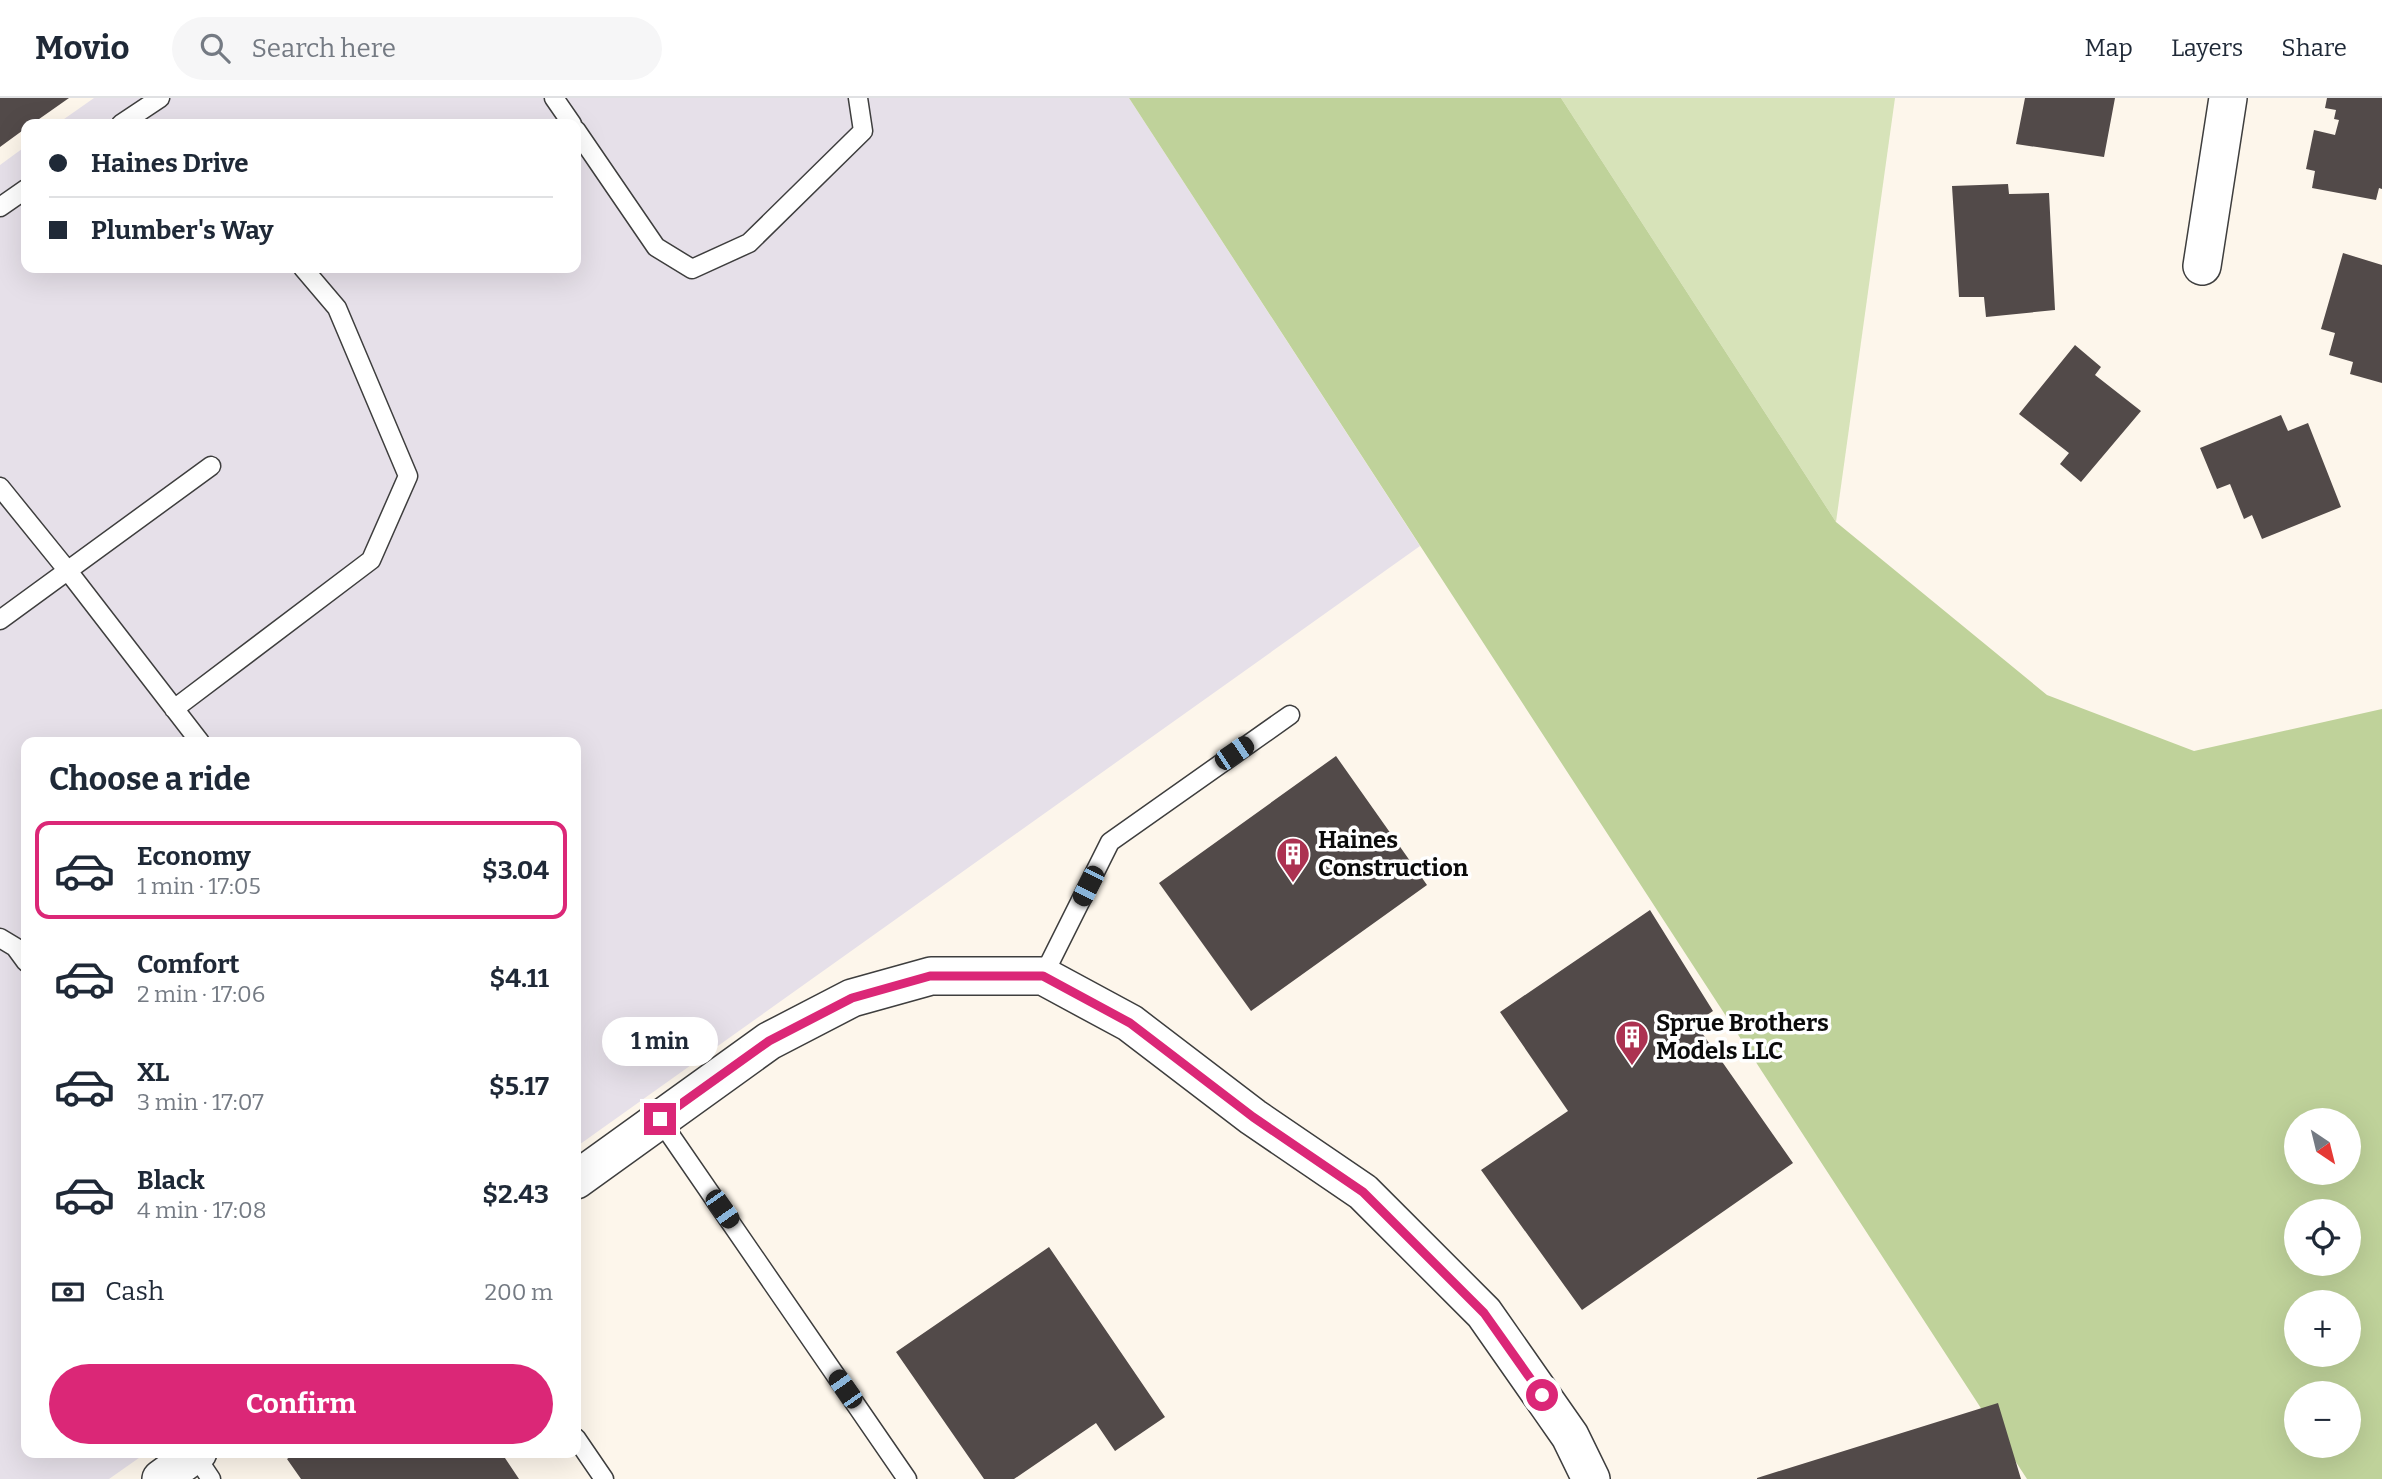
<!DOCTYPE html>
<html lang="en">
<head>
<meta charset="utf-8">
<style>
  body { margin:0; font-family:Bitter,serif; background:#f6f6f7; color:#1f2937; height:100vh; display:flex; flex-direction:column; font-size:26px; white-space:nowrap }
  * { box-sizing:border-box; margin:0 }
  p { font-size:23px; color:#747a83 }
  .icon { flex:none; width:38px; height:38px; fill:none; stroke:currentColor; stroke-width:2; stroke-linecap:round; stroke-linejoin:round }
  .map { position:relative; flex:1; overflow:hidden }
  .panel { position:absolute; left:21px; top:639px; width:560px; height:721px; display:flex; flex-direction:column; background:#fff; border-radius:14px; box-shadow:0 7px 28px #0002 }
  .panel>* { flex:none }
  .hud { position:absolute; left:21px; top:21px; width:560px; height:154px; border-radius:14px; box-shadow:0 7px 28px #0002; display:grid; align-content:center; height:154px; padding:0 28px; background:#fff }
  .needle { width:46px; rotate:145deg }
  .tools { position:absolute; left:2284px; top:1010px; display:grid; gap:14px }
  .tools a { display:grid; place-items:center; width:77px; height:77px; border-radius:50%; background:#fff; box-shadow:0 7px 28px #0002; font-size:35px }
  .end { position:absolute; width:32px; height:32px; margin:-16px; border:9px solid #db2777; background:#fff; box-shadow:0 0 0 4px #fff }
  .from { border-radius:50% }
  .bubble { position:absolute; height:49px; border-radius:24px; background:#fff; box-shadow:0 7px 28px #0002; font-size:23px; font-weight:700; line-height:49px; text-align:center }
  .car { position:absolute; width:21px; height:42px; margin:-21px -10px; border-radius:9px; box-shadow:0 0 5px 2px #0007; background:linear-gradient(#222 24%,#8ab4d8 0 40%,#222 0 76%,#8ab4d8 0 86%,#222 0) }
  .hud b { display:flex; align-items:center; gap:24px; height:66px; font-size:26px }
  .hud b+b { border-top:2px solid #e0e1e3 }
  .hud i { width:18px; height:18px; background:#1f2937 }
  ul { padding:0; list-style:none }
  li { display:flex; align-items:center; gap:21px; height:98px; margin:0 14px 10px; padding:0 14px; border:4px solid transparent; border-radius:14px }
  li div { flex:1 }
  li b { display:block; font-size:26px }
  li em { font-style:normal; font-weight:700 }
  li.on { border-color:#db2777 }
  li>.icon { width:63px; height:63px; stroke-width:1.5 }
  h2 { padding:0 28px; font-size:32px; line-height:84px }
  .pay { display:flex; align-items:center; gap:18px; height:77px; padding:0 28px; font-size:26px }
  .pay p { margin-inline-start:auto }
  .primary-button { display:flex; gap:14px; margin-top:auto; padding:14px 28px }
  .primary-button a { flex:1; height:80px; border-radius:42px; background:#db2777; color:#fff; font-size:28px; font-weight:700; line-height:80px; text-align:center }
  header { display:flex; align-items:center; gap:42px; box-sizing:border-box; height:98px; padding:0 35px; background:#fff; border-bottom:2px solid #e0e1e3 }
  header strong { font-size:33px }
  nav { display:flex; gap:38px; margin-inline-start:auto; font-size:24px }
  .search { width:490px; height:63px; background:#f6f6f7; display:flex; align-items:center; gap:18px; box-sizing:border-box; padding:0 24px; border-radius:38px; color:#747a83; font-size:26px }
  .map>svg:first-child { display:block }
  .industrial { fill:#e6e0e9 }
  .green { fill:#d7e3b9 }
  .forest { fill:#bfd29a; fill-rule:evenodd }
  .building { fill:#524a49 }
  .lines { fill:none; stroke-linecap:round; stroke-linejoin:round }
  .service-casing { stroke:#3e3e3e; stroke-width:21 }
  .minor-casing { stroke:#3e3e3e; stroke-width:40 }
  .service { stroke:#fff; stroke-width:18 }
  .minor { stroke:#fff; stroke-width:37 }
  .route { stroke:#db2777; stroke-width:9 }
  .labels { text-anchor:middle; stroke-width:7; stroke-linejoin:round; paint-order:stroke }
  .poi-label { font-size:24px; font-weight:bold; fill:#0b0b0b; stroke:#fff; text-anchor:start }
</style>
</head>
<body>
<header>
<strong>Movio</strong>
<div class="search"><svg class="icon" aria-label="search" viewBox="0 0 24 24"><circle cx="10" cy="10" r="6"/><path d="M15 15l6 6"/></svg>Search here</div>
<nav><a>Map</a><a>Layers</a><a>Share</a></nav>
</header>
<div class="map">
<svg width="2382" height="1381" viewBox="0 0 2382 1381">
  <rect width="100%" height="100%" fill="#fdf6eb"/>
  <path class="industrial" d="M94,0H1129L1420,448L576,1049V644H26V1354L146,1355L109,1381H0V67L26,48V170H576V26H57Z"/>
  <path class="green" d="M1561,0H1895L1836,424Z"/>
  <path class="forest" d="M1129,0H1561L1836,424L2047,597L2194,653L2382,611V1381H2027ZM2296,1022H2348V1074H2296ZM2296,1113H2348V1166H2296ZM2296,1204H2348V1256H2296ZM2296,1295H2348V1348H2296Z"/>
  <path class="building" d="M0,0H69L32,26H26V30L0,49Z
    M2025,0H2115L2104,59L2016,46Z
    M2327,0H2382V91L2379,90L2376,102L2312,90L2315,73L2306,71L2314,32L2335,37L2339,22L2334,21L2336,12L2325,10Z
    M2008,86L2009,96L2049,95L2055,212L1986,219L1984,199H1959L1952,88Z
    M2343,155L2382,167V285L2350,276L2353,264L2329,257L2335,235L2321,231Z
    M2075,247L2101,269L2095,277L2141,313L2081,384L2060,366L2069,355L2019,316Z
    M2281,317L2288,333L2308,325L2341,409L2262,441L2252,417L2244,421L2230,386L2217,391L2200,350Z
    M1336,658L1427,787L1251,913L1159,785Z
    M1650,812L1713,913L1695,925L1793,1065L1582,1212L1481,1072L1568,1013L1500,914Z
    M1049,1149L1165,1319L1115,1353L1096,1325L1014,1381H984L896,1254Z
    M1998,1305L2021,1381H1757V1380Z
    M297,1354H501L519,1381H301L287,1361Z"/>
  <g class="lines">
    <g class="service-casing">
      <path id="service" d="M554,0L572,26
        M121,26L160,0
        M576,32L656,149L692,171L749,145L863,33L858,0
        M0,109L26,91
        M0,389L68,473L200,644
        M0,522L211,368
        M174,611L371,462L408,378L337,210L303,170
        M0,840L15,849L26,864
        M1043,878L1110,744L1290,617
        M660,1022L907,1381
        M576,1340L604,1381
        M195,1357L211,1381"/>
    </g>
    <g class="minor-casing">
      <path id="minor" d="M2202,168L2228,0
        M576,1082L769,943L852,900L931,878H1043L1130,925L1253,1019L1363,1094L1484,1215L1570,1338L1591,1381
        M161,1381L198,1354"/>
    </g>
    <use href="#service" class="service"/>
    <use href="#minor" class="minor"/>
  </g>
  <g class="lines">
    <path class="route" d="M660,1021L769,943L852,900L930,878H1043L1130,925L1253,1019L1363,1094L1484,1215L1542,1297"/>
  </g>
  <defs>
    <g id="building-pin" transform="scale(1.75)"><path d="M0 17L-7.5 6A9.5 9.5 0 1 1 7.5 6Z" fill="#ac3251" stroke="#fff"/><path d="M-4-6H4V6H1V3H-1V6H-4ZM-2.5-4.3h1.7v1.8h-1.7ZM.8-4.3h1.7v1.8H.8ZM-2.5-1h1.7V.8h-1.7ZM.8-1h1.7V.8H.8Z" fill="#fff"/></g>
  </defs>
  <g fill-rule="evenodd">
    <use href="#building-pin" x="1293" y="756"/>
    <use href="#building-pin" x="1632" y="939"/>
  </g>
  <g class="labels">
    <g class="poi-label">
      <text x="1318" y="750">Haines<tspan x="1318" dy="28">Construction</tspan></text>
      <text x="1656" y="933">Sprue Brothers<tspan x="1656" dy="28">Models LLC</tspan></text>
    </g>
  </g>
</svg>
<div class="tools">
<a><svg class="needle" viewBox="-14 -14 28 28"><path d="M0-13l5 13h-10z" fill="#e53935"/><path d="M0 13l5-13h-10z" fill="#747a83"/></svg></a>
<a><svg class="icon" aria-label="locate" viewBox="0 0 24 24"><circle cx="12" cy="12" r="6"/><path d="M12 2v4M12 18v4M2 12h4M18 12h4"/></svg></a>
<a>+</a>
<a>−</a>
</div>
<i class="end from" style="left:1542px;top:1297px"></i>
<i class="end" style="left:660px;top:1021px"></i>
<div class="bubble" style="left:602px;top:919px;width:116px">1 min</div>
<i class="car" style="left:1234px;top:655px;rotate:56deg"></i>
<i class="car" style="left:1088px;top:788px;rotate:207deg"></i>
<i class="car" style="left:722px;top:1111px;rotate:145deg"></i>
<i class="car" style="left:845px;top:1291px;rotate:325deg"></i>
<div class="hud">
<b><i class="from"></i>Haines Drive</b>
<b><i></i>Plumber's Way</b>
</div>
<section class="panel">
<h2>Choose a ride</h2>
<ul>
<li class="on"><svg class="icon" aria-label="car" viewBox="0 0 24 24"><path d="M5 17H2v-5l4-1 3-4h7l3 4 3 1v5h-3M9 17h6M6 11h13"/><circle cx="7" cy="17" r="2"/><circle cx="17" cy="17" r="2"/></svg><div><b>Economy</b><p>1 min · 17:05</p></div><em>$3.04</em></li>
<li><svg class="icon" aria-label="car" viewBox="0 0 24 24"><path d="M5 17H2v-5l4-1 3-4h7l3 4 3 1v5h-3M9 17h6M6 11h13"/><circle cx="7" cy="17" r="2"/><circle cx="17" cy="17" r="2"/></svg><div><b>Comfort</b><p>2 min · 17:06</p></div><em>$4.11</em></li>
<li><svg class="icon" aria-label="car" viewBox="0 0 24 24"><path d="M5 17H2v-5l4-1 3-4h7l3 4 3 1v5h-3M9 17h6M6 11h13"/><circle cx="7" cy="17" r="2"/><circle cx="17" cy="17" r="2"/></svg><div><b>XL</b><p>3 min · 17:07</p></div><em>$5.17</em></li>
<li><svg class="icon" aria-label="car" viewBox="0 0 24 24"><path d="M5 17H2v-5l4-1 3-4h7l3 4 3 1v5h-3M9 17h6M6 11h13"/><circle cx="7" cy="17" r="2"/><circle cx="17" cy="17" r="2"/></svg><div><b>Black</b><p>4 min · 17:08</p></div><em>$2.43</em></li>
</ul>
<div class="pay"><svg class="icon" aria-label="cash" viewBox="0 0 24 24"><path d="M3 7h18v10H3z"/><circle cx="12" cy="12" r="2"/></svg>Cash<p>200 m</p></div>
<div class="primary-button"><a>Confirm</a></div>
</section>
</div>
</body>
</html>
